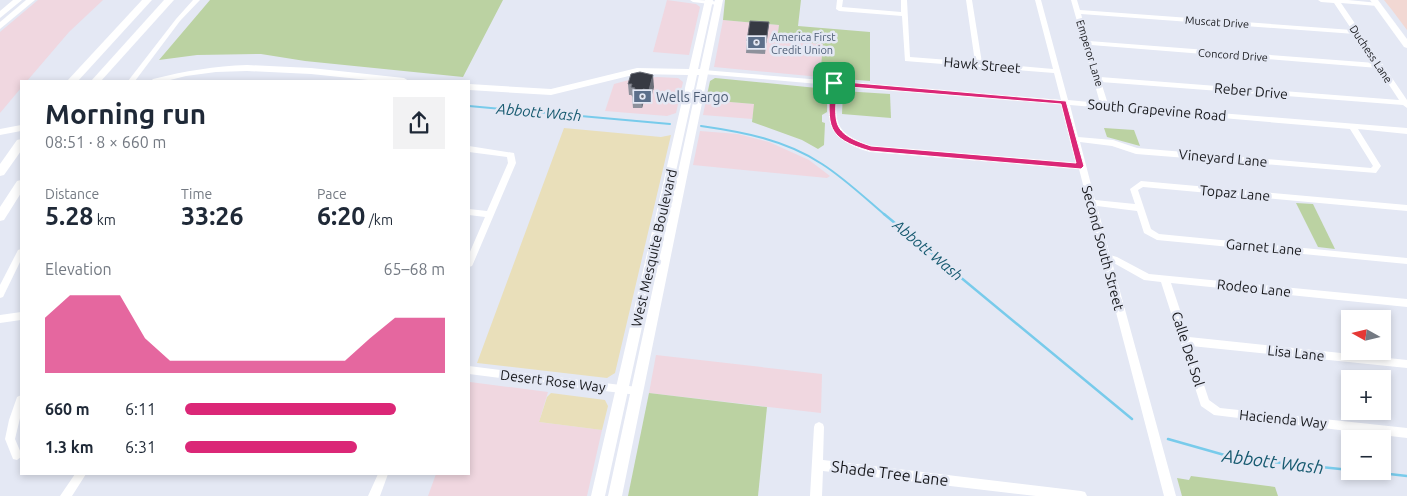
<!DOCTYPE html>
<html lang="en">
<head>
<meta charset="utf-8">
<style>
  body { margin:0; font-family:Ubuntu,sans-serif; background:#f2f2f3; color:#1f2937; height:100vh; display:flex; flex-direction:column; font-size:19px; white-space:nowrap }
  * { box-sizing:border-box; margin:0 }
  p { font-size:16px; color:#747a83 }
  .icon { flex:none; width:28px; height:28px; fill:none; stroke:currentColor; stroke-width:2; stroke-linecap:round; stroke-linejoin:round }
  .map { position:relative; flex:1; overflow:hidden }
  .panel { position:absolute; left:20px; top:80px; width:450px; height:395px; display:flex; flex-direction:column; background:#fff; border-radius:0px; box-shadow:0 2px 8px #0003 }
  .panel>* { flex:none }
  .needle { width:32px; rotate:278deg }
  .fabs { position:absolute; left:1341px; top:310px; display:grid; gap:10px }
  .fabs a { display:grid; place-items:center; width:50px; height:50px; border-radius:0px; background:#fff; box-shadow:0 2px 8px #0003; font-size:25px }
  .pin { position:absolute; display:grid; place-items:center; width:42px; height:42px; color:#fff; margin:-21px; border-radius:10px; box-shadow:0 2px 8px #0006 }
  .round { display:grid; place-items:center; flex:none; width:52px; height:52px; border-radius:0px; background:#f2f2f3 }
  .head { display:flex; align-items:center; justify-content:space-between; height:85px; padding:0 25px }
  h1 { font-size:28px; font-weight:700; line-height:38px }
  .figures { display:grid; grid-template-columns:repeat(3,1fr); gap:8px; height:85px; padding:5px 25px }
  .figures div { display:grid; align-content:center }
  .figures b { font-size:25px; font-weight:700 }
  .figures small { font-size:14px; font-weight:400 }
  .figures p { font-size:14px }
  .chart { height:140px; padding:10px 25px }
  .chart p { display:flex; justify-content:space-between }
  .chart svg { width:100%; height:90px; margin-top:5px; fill:#db2777; opacity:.7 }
  ul { padding:0 25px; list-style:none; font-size:16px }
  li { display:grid; grid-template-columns:80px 60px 1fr; align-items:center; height:38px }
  li i { height:12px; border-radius:6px; background:#db2777 }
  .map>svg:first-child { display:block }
  .commercial { fill:#f0d7e0 }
  .education { fill:#f2d8d3 }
  .green { fill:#bbd2a2 }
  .sand { fill:#e9dfba }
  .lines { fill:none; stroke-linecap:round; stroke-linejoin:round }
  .stream-far1 { stroke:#78cbeb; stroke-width:2 }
  .stream { stroke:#78cbeb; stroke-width:2.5 }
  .minor { fill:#fff; fill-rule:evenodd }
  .major { fill:#fff; fill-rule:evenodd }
  .highway { fill:#fff; fill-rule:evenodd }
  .wall { fill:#8e919c }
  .shaded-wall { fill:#6b6e78 }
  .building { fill:#373a43; stroke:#6b6e78 }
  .route { fill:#db2777; stroke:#fff; fill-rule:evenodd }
  .labels { text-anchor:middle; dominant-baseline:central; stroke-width:5; stroke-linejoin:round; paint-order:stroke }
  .far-street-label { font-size:11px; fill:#191a1e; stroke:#e4e8f4 }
  .far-service-label { font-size:11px; fill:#4e5e75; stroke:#e4e8f4; text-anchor:start }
  .street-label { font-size:14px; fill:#191a1e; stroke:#e4e8f4 }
  .service-label { font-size:14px; fill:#4e5e75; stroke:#e4e8f4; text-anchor:start }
  .water-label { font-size:15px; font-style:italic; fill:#175a70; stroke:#e4e8f4 }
  .near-street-label { font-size:16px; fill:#191a1e; stroke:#e4e8f4 }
  .near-water-label { font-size:18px; font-style:italic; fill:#175a70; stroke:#e4e8f4 }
</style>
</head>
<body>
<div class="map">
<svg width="1407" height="496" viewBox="0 0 1407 496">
  <rect width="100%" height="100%" fill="#e4e8f4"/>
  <g class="commercial">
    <polygon points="38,0 103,0 69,32 27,81 21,81 21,88 0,113 0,32"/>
    <polygon points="667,0 696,4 700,7 689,55 653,52"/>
    <polygon points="723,20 779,25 777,40 823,44 820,77 714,67"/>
    <polygon points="657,77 678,78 683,82 676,113 667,116 605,111 614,84 629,80"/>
    <polygon points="706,100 755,104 752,119 703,115"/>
    <polygon points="700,131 738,134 769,142 809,160 830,176 827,178 693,165"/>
    <polygon points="656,355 822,374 821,413 649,393"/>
    <polygon points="470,382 548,392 539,422 602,430 587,496 428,496 436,474 469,474"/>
  </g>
  <polygon class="education" points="1384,0 1407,0 1407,30 1392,10"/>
  <g class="green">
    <polygon points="210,0 503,0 463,77 305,61 261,54 197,55 159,60"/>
    <polygon points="725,0 801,0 798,26 870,32 870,81 820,77 823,44 777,40 779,25 723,20"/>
    <polygon points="715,78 827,89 827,112 822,115 822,122 825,123 824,145 818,149 802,140 752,122 754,104 706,100 710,81"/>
    <polygon points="843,91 890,94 891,118 842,114"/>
    <polygon points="1104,128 1134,130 1140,146 1107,137"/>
    <polygon points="1296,203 1313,204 1335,249 1318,247"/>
    <polygon points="649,393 767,407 758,496 628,496"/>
    <polygon points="1191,476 1275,487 1278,496 1182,496 1177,478 1189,480"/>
  </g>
  <g class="sand">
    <polygon points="564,128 661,137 671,135 615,373 607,378 477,363"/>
    <polygon points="551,393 605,400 608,406 602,430 539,422 547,397"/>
  </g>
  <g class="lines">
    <g class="stream-far1">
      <polyline points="469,106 670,124"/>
      <path d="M701 126C743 132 786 140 822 164 844 178 865 198 885 215"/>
    </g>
    <g class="stream">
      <polyline points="884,214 1132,419"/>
      <polyline points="1168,439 1235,458 1350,470"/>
      <polyline points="1363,471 1407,476"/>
    </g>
    <g class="minor">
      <polygon points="193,0 200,0 180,21 135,81 128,81 176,19"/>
      <path d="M690 0C700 0 712 0 721 3L718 5 693 2Z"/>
      <path d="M837 0H843L842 7 901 12V0H907L910 57 975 62 966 0H972L982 63 1053 69 1035 0H1041L1068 100 1100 103 1071 0H1077L1080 10 1352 30 1334 3 1321 2 1318 0H1348L1379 3V5L1377 6 1341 3 1407 100V108L1403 105 1101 82 1108 104 1407 128V134L1358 129 1381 166 1376 173 1136 154 1112 146 1080 142 1095 200 1135 204 1130 189 1141 181 1407 205V211L1143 187 1138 190 1151 229 1159 234 1407 258V264L1157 240 1144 233 1137 211 1097 206 1110 255 1117 257 1149 274 1407 299V307L1171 283 1189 337 1407 360V368L1191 346 1209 400 1220 408 1407 428V438L1214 415 1201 406 1200 403 1161 282 1144 280 1112 262 1176 496H1164L1088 205 1086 202 1087 200 1079 169 870 152C828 139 827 126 830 85L703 74 699 72 703 70 1061 100 1054 73 905 61 902 16 839 11 836 9ZM1081 14 1355 34 1375 63 1089 41ZM1091 45 1378 68 1399 100 1100 77ZM837 86 1062 104 1077 163 871 146C833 132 835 123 837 86ZM1070 105 1350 129 1373 166 1371 168 1137 148 1113 140 1078 137Z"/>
      <polygon points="469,146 514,153 516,163 473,264 472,266 469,267 469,254 485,217 469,215 469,209 487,211 508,163 507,157 469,152"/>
      <polygon points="21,249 21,260 3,297 0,298 0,285 18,250"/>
      <polygon points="21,312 21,320 0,323 0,315"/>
      <polygon points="469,366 637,387 641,388 642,391 641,394 637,395 469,374"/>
      <polygon points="21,395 21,414 15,439 21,453 21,457 17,460 13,459 5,439 9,420 16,400 17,397"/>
      <polygon points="819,422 823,424 824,427 823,460 1081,491 1085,492 1087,496 1036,496 823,471 822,496 810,496 814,427 815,424"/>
      <polygon points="75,474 86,474 72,496 60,496"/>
      <polygon points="378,474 388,474 380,496 368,496"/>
    </g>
    <g class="major">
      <polygon points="13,0 22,0 0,18 0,11"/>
      <polygon points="26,0 35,0 0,29 0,22"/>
      <polygon points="705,0 713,0 698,69 700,69 715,0 723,0 622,496 608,496 699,75 697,75 605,496 591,496 688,75 637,74 551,95 469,90 469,84 551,89 637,68 689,69"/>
      <polygon points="1370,0 1378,0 1407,39 1407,48 1404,47"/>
      <path d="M247 65 311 68 404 78 409 81H378L311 74 247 71 216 72 186 76 166 81H151L153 79C185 71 215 66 247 65Z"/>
      <polygon points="21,125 21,131 0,135 0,129"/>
    </g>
    <g class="highway">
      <polygon points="142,0 152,0 78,81 67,81"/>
      <polygon points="164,0 174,0 101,81 91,81"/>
      <polygon points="21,139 21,151 4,175 0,176 0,164 17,140"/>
      <polygon points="21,180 21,193 4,220 0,221 0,207 17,181"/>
    </g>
  </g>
  <g class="wall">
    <polygon points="769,22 765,54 746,53 747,41"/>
    <polygon points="628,84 654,87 650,101 644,101 642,108 633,108 632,95 629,95"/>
  </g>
  <g class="shaded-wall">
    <polygon points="653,75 654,87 650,101 649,90"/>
    <polygon points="643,89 644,101 642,108 641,97"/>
  </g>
  <g class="building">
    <polygon points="750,21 769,22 766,43 747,41"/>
    <polygon points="640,72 653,75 649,90 643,89 641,97 632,96 635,88 631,87 632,84 628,84 631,74"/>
  </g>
  <path class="route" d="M834 81 1066 101 1084 166 1081 169 870 151C825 138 828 126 830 83ZM837 86 1061 104 1076 163 871 146C830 133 835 123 837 86Z"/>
  <defs>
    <symbol id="bank-bare" viewBox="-9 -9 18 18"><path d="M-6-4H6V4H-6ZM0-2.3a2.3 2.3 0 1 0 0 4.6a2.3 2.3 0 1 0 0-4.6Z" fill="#5c6f8a" stroke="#e4e8f4" stroke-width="2.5" paint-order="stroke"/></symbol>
  </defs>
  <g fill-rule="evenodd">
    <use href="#bank-bare" x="744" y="30" width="25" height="25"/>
    <use href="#bank-bare" x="630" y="84" width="25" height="25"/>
  </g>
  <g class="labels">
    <g class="far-street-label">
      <text transform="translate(1217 22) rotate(4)">Muscat Drive</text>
      <text transform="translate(1090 53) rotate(73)">Emperor Lane</text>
      <text transform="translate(1371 54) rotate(56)">Duchess Lane</text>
      <text transform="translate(1233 55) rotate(4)">Concord Drive</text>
    </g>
    <g class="far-service-label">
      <text x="771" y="37">America First<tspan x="771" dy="13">Credit Union</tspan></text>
    </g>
    <g class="street-label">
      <text transform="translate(982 65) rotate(5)">Hawk Street</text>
      <text transform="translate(1251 91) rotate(5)">Reber Drive</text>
      <text transform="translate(1157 110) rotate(5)">South Grapevine Road</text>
      <text transform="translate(1223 158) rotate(5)">Vineyard Lane</text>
      <text transform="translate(1235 193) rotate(5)">Topaz Lane</text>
      <text transform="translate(1264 247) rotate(5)">Garnet Lane</text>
      <text transform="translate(654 248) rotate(-77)">West Mesquite Boulevard</text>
      <text transform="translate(1103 248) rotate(75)">Second South Street</text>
      <text transform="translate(1254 288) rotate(6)">Rodeo Lane</text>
      <text transform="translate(1188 349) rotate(72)">Calle Del Sol</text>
      <text transform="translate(1296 353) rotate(6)">Lisa Lane</text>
      <text transform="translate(553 381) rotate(7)">Desert Rose Way</text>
      <text transform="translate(1283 419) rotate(6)">Hacienda Way</text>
    </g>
    <g class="service-label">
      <text x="656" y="97">Wells Fargo</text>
    </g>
    <g class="water-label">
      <text transform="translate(539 112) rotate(5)">Abbott Wash</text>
      <text transform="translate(928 250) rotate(40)">Abbott Wash</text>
    </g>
    <g class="near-street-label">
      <text transform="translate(890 473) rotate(7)">Shade Tree Lane</text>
    </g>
    <g class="near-water-label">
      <text transform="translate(1273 461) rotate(7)">Abbott Wash</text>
    </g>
  </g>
</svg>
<div class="fabs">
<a><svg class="needle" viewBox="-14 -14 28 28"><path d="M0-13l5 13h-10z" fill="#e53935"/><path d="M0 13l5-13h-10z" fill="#747a83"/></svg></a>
<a>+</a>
<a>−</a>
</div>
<div class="pin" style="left:834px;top:83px;background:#1e9e55"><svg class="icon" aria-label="arrive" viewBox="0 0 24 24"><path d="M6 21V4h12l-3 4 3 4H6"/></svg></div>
<section class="panel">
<div class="head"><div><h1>Morning run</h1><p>08:51 · 8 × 660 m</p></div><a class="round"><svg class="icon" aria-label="share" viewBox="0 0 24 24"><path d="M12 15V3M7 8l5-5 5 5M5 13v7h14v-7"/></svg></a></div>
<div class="figures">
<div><p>Distance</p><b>5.28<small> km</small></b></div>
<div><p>Time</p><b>33:26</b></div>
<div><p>Pace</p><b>6:20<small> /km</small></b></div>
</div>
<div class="chart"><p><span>Elevation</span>65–68 m</p>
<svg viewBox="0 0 160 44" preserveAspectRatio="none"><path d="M0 44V17L10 6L20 6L30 6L40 27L50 38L60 38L70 38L80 38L90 38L100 38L110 38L120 38L130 27L140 17L150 17L160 17V44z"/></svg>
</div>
<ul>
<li><b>660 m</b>6:11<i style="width:81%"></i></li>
<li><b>1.3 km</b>6:31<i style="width:66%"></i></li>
</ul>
</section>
</div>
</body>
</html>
